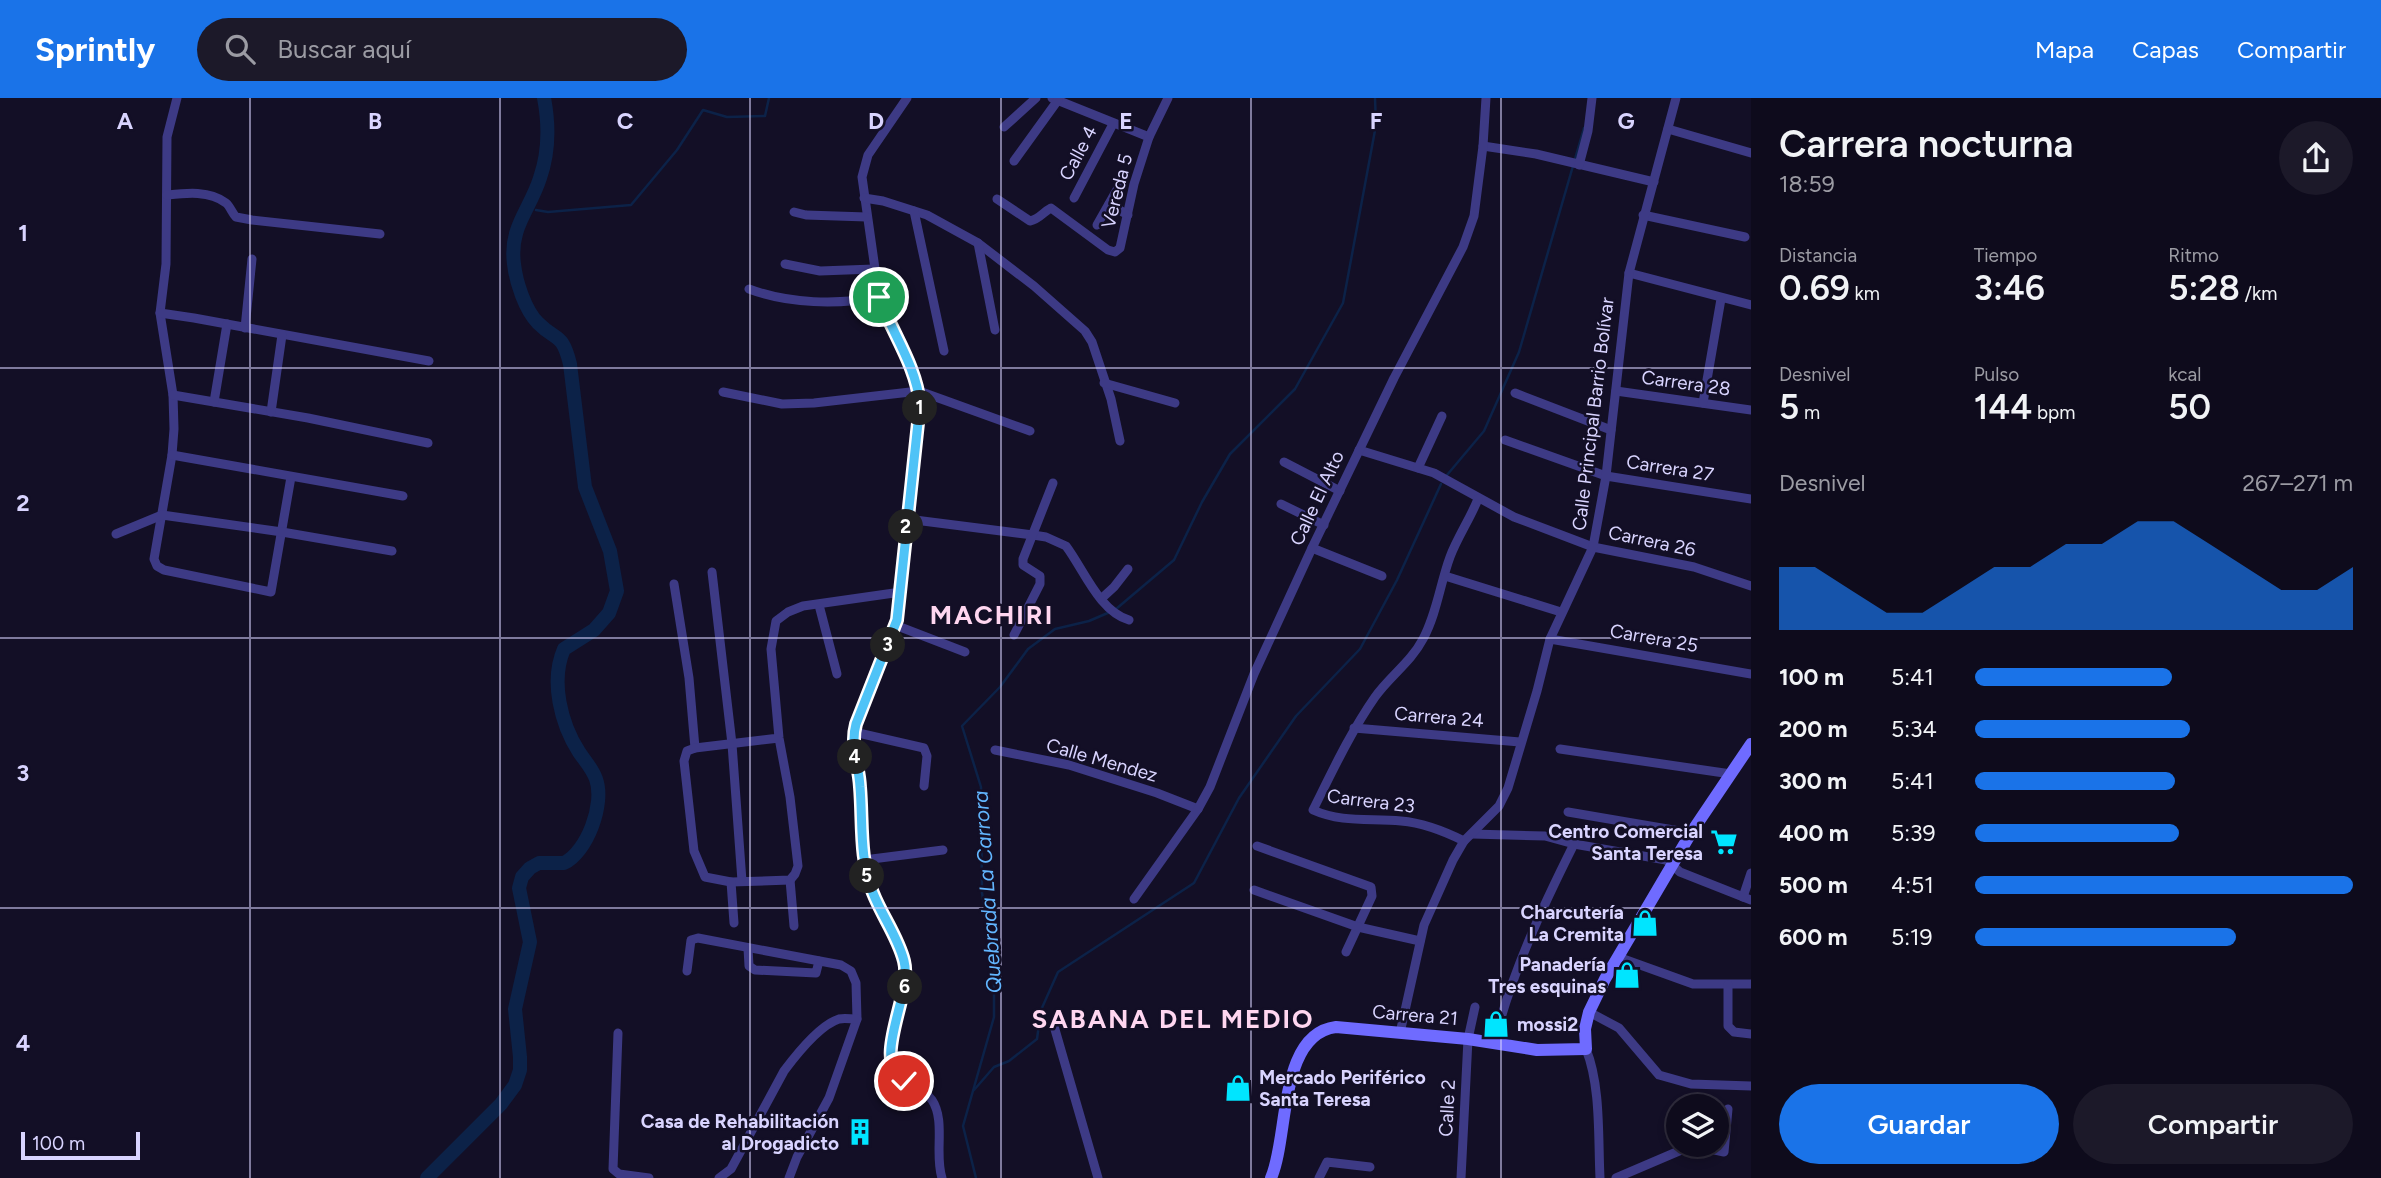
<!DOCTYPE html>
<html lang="es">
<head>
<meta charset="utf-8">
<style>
  body { margin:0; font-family:Figtree,sans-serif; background:#1c1929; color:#f1f3f6; height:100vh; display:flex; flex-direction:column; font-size:26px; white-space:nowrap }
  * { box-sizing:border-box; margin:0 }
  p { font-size:23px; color:#9b9ba3 }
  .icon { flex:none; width:38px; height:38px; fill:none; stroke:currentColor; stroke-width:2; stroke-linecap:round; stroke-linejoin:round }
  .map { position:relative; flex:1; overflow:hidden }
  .side { display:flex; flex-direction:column; background:#0e0b1c; width:630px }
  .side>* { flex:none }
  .controls { position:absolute; left:1666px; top:996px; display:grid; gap:14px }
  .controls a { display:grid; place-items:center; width:63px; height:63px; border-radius:50%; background:#0e0b1c; box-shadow:0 4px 10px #0003,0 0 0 2px #2e2b3b; font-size:35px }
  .scale { position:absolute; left:21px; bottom:18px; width:119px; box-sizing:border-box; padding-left:7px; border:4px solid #d9d4ff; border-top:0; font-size:19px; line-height:24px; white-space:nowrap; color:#d9d4ff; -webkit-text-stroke:5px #130f26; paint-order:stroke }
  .pin { position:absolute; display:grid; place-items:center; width:60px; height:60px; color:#fff; margin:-30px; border:4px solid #fff; border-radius:50%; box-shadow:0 2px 7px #0007 }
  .km { position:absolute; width:35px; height:35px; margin:-18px; border-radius:50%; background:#222; color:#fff; font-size:19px; line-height:35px; text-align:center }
  .round { display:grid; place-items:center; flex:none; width:74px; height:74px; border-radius:37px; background:#1c1929 }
  .head { display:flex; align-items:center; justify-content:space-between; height:119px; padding:0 28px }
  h1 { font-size:38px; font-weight:600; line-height:52px }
  .metrics { display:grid; grid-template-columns:repeat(3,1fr); gap:10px; height:119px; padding:7px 28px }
  .metrics div { display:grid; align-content:center }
  .metrics b { font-size:35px; font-weight:600 }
  .metrics small { font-size:19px; font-weight:400 }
  .metrics p { font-size:19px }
  .chart { height:196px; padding:14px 28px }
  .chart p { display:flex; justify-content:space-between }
  .chart svg { width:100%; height:126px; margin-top:7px; fill:#1a73e8; opacity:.7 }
  .cta { display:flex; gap:14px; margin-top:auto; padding:14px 28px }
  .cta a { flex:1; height:80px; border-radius:42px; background:#1a73e8; color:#fff; font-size:28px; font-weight:600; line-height:80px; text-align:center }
  .cta a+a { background:#1c1929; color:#f1f3f6 }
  ul { padding:0 28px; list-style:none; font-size:23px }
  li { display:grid; grid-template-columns:112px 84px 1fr; align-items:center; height:52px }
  li i { height:18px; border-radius:9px; background:#1a73e8 }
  header { display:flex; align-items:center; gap:42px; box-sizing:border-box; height:98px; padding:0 35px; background:#1a73e8; color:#fff }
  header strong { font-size:33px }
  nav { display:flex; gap:38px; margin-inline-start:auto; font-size:24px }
  .search { width:490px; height:63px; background:#1c1929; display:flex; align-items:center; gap:18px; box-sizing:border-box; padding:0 24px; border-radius:38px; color:#9b9ba3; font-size:26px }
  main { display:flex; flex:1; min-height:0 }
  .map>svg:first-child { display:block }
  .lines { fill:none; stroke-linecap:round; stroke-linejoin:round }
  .stream { stroke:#0c2248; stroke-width:2.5 }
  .river { stroke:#0c2248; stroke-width:14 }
  .street { stroke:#3d3a85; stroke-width:9 }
  .secondary { stroke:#6f6bff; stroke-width:12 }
  .route-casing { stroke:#fff; stroke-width:14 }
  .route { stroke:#4fc3f7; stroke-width:9 }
  .grid { fill:none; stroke:#d9d4ff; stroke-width:2; stroke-opacity:0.55 }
  .labels { text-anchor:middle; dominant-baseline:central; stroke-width:5; stroke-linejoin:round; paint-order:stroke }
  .street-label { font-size:19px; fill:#d9d4ff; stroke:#130f26 }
  .poi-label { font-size:19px; font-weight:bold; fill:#d9d4ff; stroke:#130f26; text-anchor:end }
  .water-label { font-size:21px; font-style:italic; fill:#62b6ff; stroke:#130f26 }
  .district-label { font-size:26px; font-weight:bold; letter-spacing:2px; fill:#ffd6f0; stroke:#130f26 }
  .grid-label { font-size:23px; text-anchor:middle; font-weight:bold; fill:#d9d4ff; stroke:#130f26; stroke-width:5; stroke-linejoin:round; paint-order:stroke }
</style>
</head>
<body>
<header>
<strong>Sprintly</strong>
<div class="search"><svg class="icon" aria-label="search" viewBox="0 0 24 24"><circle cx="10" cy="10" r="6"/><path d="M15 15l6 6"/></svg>Buscar aquí</div>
<nav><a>Mapa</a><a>Capas</a><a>Compartir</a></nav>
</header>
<main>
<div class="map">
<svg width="1751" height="1080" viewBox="0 0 1751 1080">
  <rect width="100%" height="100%" fill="#130f26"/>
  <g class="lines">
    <g class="stream">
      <polyline points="536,112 548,114 631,107 677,52 703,12 727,19 765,18 769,0"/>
      <polyline points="1447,377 1484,333 1519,254 1584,30"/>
      <polyline points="1116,511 1174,462 1202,404 1230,356 1295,291 1343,205 1376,27 1375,0"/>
      <polyline points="974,992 994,969 1009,963 1037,941 1041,912 1058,874 1194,785 1239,700 1296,618 1360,551 1397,482 1441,386"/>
      <polyline points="976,1080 963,1028 994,919 994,869 982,795 981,689 962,628 1000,589 1028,551 1055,531 1089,523 1110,514"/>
    </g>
    <path class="river" d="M427 1080 501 1006 515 987 520 972V959L515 911 530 844 519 790 522 779 530 770 539 765H564C587 754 605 706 596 681 592 670 585 663 579 654 561 626 550 583 564 551L594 532 609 515 617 493 610 453 585 389 570 266C562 234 557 244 538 225 525 212 516 184 514 166 509 129 530 112 540 80 549 54 549 26 544 0"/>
    <g class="street">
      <polyline points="177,0 167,39 166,166 160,215 173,297 174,331 172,357 154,461 157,468 164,472 271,494 291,379"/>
      <path d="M907 0 868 57 862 79 879 199 888 223 910 266 919 293V324L897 522 857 626C850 648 858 666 860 688 863 724 859 759 872 793 881 818 900 840 905 866 909 890 899 915 893 939 892 947 888 956 890 965 893 987 921 986 932 1002 946 1023 934 1056 942 1080"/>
      <polyline points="1052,0 1149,39"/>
      <polyline points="1004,29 1036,0"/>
      <polyline points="1668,31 1751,55"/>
      <polyline points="1483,48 1536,56 1654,84"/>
      <polyline points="1014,63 1058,2"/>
      <polyline points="1579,67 1588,33 1592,0"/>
      <path d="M167 97C185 95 210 92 226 105 230 108 232 115 236 119L252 122 380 136"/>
      <polyline points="864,100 883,103 927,117 978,145 1034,188 1085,233 1092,244 1111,301 1120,343"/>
      <polyline points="1074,100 1113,26"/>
      <path d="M997 101 1030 123C1040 121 1043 114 1051 110L1108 152 1115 154 1120 150 1134 86 1149 39 1168 0"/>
      <polyline points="1109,106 1128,117"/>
      <polyline points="914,113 944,253"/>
      <polyline points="794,114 806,117 867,119"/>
      <polyline points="1643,117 1745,139"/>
      <polyline points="1097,127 1123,81"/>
      <polyline points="978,145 995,232"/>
      <polyline points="785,166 820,173 874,171"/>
      <polyline points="1629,175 1751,207"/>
      <path d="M749 191C789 206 838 207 879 199"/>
      <polyline points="160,215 194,220 429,263"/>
      <polyline points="245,230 252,161"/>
      <polyline points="1104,285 1175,305"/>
      <polyline points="1616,293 1751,312"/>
      <polyline points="723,294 782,306 814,305 919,293 1030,333"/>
      <polyline points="1515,295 1611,332"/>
      <polyline points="173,297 308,320 428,345"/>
      <polyline points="214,304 227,226"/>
      <polyline points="1703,305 1721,201"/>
      <polyline points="271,314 282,237"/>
      <polyline points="1505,342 1606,378 1751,401"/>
      <polyline points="1359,352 1434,375 1514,419 1593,449 1694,469 1751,488"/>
      <polyline points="172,357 403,398"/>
      <polyline points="1284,364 1340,393"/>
      <polyline points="1418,370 1442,318"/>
      <polyline points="1281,406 1324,427"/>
      <path d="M907 421 1033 437 1046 439 1066 448C1084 472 1099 513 1129 522"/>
      <polyline points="116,436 162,417 282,434 392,453"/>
      <polyline points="1312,450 1382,478"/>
      <polyline points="712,474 732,646 742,783"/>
      <polyline points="1445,478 1561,514"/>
      <polyline points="674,486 689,580 695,650"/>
      <polyline points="1102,500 1114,489 1128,471"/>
      <polyline points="819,507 837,576"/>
      <polyline points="895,527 965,554"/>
      <polyline points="1014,537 1040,486 1040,478 1023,467 1023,461 1053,385"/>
      <polyline points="1550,541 1751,576"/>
      <polyline points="1354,630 1520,644"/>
      <polyline points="854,634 924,650 927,658 924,688"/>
      <polyline points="779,640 695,650 687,653 684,663 694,753 705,779 731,784 790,782 795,776 798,768 790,699 779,640 771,551 776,523 788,514 803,508 901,494"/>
      <polyline points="1560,651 1731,676"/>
      <polyline points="995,652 1069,667 1157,695 1198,711"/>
      <polyline points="1568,714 1691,735"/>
      <polyline points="1472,736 1545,738 1574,746 1666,762 1680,774 1751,802"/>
      <path d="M1464 743C1444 733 1424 725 1401 723 1370 720 1342 725 1313 712 1332 674 1350 635 1375 599 1390 578 1411 564 1423 541 1437 515 1440 486 1450 459 1457 440 1470 421 1478 401"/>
      <polyline points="1257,748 1371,789 1372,798 1346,854"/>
      <polyline points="864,762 943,752"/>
      <polyline points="790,782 794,828"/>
      <polyline points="731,784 734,825"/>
      <polyline points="1254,792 1358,829 1420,843"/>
      <polyline points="1743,799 1751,775"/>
      <polyline points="1134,801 1198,711 1210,689 1254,576 1312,450 1394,280 1463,149 1474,118 1483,48 1486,0"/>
      <polyline points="748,850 749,868 755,872 816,875 819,863"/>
      <polyline points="1618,859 1693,886 1751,886"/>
      <polyline points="687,873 691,842 698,840 841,867 851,873 856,885 857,921 829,1000 797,1059 789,1080"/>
      <polyline points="1728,887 1728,928 1734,934 1751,936"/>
      <polyline points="1589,914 1619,930 1659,977 1691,986 1751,988"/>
      <polyline points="1054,928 1098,1080"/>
      <polyline points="618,935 613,1071 619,1076 649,1080"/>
      <polyline points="1400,935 1424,827 1453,762 1464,743 1499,708 1508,690 1537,593 1550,541 1593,449 1606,378 1629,175 1676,0"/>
      <path d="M1494 946C1511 876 1542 810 1574 746"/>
      <path d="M1586 951C1601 988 1598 1040 1600 1080"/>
      <path d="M719 1080 731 1071 784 973C796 957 820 927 839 921 844 920 851 921 857 921"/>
      <polyline points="1319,1080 1327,1064 1370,1069"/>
      <polyline points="1461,1080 1468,941 1475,909"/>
      <polyline points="1616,1080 1686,1050 1701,1049 1724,1054 1728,1011"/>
    </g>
    <path class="secondary" d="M1271 1080C1289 1040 1278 936 1336 929L1468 941 1537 952 1586 951 1585 931 1589 914 1605 881 1691 735 1751 646"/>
  </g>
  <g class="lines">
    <defs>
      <path id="route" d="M879 199C892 235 916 267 920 306L897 522 856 626C850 648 859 667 860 689 863 725 859 760 873 795 882 818 898 839 904 863 913 898 870 962 904 983"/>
    </defs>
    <use href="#route" class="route-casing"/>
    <use href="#route" class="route"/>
  </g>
  <path class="grid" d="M250 0V1080M500 0V1080M750 0V1080M1001 0V1080M1251 0V1080M1501 0V1080M0 270H1751M0 540H1751M0 810H1751"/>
  <defs>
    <symbol id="supermarket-bare" viewBox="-9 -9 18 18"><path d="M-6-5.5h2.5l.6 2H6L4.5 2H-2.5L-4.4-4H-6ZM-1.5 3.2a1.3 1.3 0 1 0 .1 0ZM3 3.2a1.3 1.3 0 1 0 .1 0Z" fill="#00e5ff" stroke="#130f26" stroke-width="2.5" paint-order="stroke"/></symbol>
    <symbol id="shop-bare" viewBox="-9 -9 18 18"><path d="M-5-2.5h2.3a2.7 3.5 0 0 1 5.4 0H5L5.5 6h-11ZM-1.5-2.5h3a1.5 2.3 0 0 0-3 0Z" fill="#00e5ff" stroke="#130f26" stroke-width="2.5" paint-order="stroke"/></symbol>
    <symbol id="building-bare" viewBox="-9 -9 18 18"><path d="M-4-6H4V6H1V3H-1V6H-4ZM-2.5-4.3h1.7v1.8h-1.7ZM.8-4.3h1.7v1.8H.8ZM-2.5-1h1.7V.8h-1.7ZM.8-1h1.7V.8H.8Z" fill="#00e5ff" stroke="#130f26" stroke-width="2.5" paint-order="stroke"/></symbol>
  </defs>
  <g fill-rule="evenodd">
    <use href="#supermarket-bare" x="1705" y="725" width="38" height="38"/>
    <use href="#shop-bare" x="1626" y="806" width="38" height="38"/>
    <use href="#shop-bare" x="1608" y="858" width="38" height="38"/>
    <use href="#shop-bare" x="1477" y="907" width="38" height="38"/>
    <use href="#shop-bare" x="1219" y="971" width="38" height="38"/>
    <use href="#building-bare" x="841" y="1015" width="38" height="38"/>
  </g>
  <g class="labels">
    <g class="street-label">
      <text transform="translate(1078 55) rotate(-62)">Calle 4</text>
      <text transform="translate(1117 93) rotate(-76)">Vereda 5</text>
      <text transform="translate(1686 285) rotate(8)">Carrera 28</text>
      <text transform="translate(1593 316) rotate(-83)">Calle Principal Barrio Bolívar</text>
      <text transform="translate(1670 370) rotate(9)">Carrera 27</text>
      <text transform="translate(1317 400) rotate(-65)">Calle El Alto</text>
      <text transform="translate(1652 443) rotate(12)">Carrera 26</text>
      <text transform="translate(1654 540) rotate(10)">Carrera 25</text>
      <text transform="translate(1439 619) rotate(5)">Carrera 24</text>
      <text transform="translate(1102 662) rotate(16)">Calle Mendez</text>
      <text transform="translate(1371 703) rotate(7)">Carrera 23</text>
      <text transform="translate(1415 917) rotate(5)">Carrera 21</text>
      <text transform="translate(1447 1010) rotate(-87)">Calle 2</text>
    </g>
    <g class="poi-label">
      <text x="1703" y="733">Centro Comercial<tspan x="1703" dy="22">Santa Teresa</tspan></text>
      <text x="1624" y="814">Charcutería<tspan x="1624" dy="22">La Cremita</tspan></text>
      <text x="1606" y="866">Panadería<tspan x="1606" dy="22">Tres esquinas</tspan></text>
      <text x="1517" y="926" text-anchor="start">mossi2</text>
      <text x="1259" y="979" text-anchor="start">Mercado Periférico<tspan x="1259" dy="22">Santa Teresa</tspan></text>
      <text x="839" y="1023">Casa de Rehabilitación<tspan x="839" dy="22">al Drogadicto</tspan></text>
    </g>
    <g class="water-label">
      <text transform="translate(987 794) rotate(-94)">Quebrada La Carrora</text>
    </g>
    <g class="district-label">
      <text x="992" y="517">MACHIRI</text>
      <text x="1173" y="921">SABANA DEL MEDIO</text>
    </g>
  </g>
  <g class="grid-label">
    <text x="125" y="31">A</text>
    <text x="375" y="31">B</text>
    <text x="625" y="31">C</text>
    <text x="876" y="31">D</text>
    <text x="1126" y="31">E</text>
    <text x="1376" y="31">F</text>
    <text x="1626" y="31">G</text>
    <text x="23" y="143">1</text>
    <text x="23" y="413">2</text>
    <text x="23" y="683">3</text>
    <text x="23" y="953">4</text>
  </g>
</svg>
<div class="controls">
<a><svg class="icon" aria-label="layers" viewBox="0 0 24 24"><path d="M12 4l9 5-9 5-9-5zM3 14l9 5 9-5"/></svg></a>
</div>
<div class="scale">100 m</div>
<div class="pin" style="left:879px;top:199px;background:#1e9e55"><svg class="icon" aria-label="arrive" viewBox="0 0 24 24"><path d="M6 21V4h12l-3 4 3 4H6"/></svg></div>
<div class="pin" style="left:904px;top:983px;background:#d93025"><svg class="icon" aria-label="check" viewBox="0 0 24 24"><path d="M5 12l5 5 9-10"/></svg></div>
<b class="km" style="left:920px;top:310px">1</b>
<b class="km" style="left:906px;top:429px">2</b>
<b class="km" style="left:888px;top:547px">3</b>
<b class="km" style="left:855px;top:659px">4</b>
<b class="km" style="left:867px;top:778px">5</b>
<b class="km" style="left:905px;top:889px">6</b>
</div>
<section class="side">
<div class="head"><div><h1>Carrera nocturna</h1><p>18:59</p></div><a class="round"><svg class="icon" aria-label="share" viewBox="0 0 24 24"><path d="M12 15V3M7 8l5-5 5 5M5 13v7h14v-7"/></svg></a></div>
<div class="metrics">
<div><p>Distancia</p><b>0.69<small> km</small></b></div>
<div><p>Tiempo</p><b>3:46</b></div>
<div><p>Ritmo</p><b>5:28<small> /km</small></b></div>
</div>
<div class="metrics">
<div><p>Desnivel</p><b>5<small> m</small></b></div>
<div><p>Pulso</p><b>144<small> bpm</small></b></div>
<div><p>kcal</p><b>50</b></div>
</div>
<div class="chart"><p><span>Desnivel</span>267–271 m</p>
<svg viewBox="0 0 160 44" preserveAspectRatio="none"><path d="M0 44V22L10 22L20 30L30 38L40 38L50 30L60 22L70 22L80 14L90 14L100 6L110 6L120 14L130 22L140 30L150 30L160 22V44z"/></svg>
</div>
<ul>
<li><b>100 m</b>5:41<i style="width:52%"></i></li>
<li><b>200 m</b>5:34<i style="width:57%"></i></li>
<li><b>300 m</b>5:41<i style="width:53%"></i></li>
<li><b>400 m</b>5:39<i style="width:54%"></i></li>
<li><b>500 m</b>4:51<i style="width:100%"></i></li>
<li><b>600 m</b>5:19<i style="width:69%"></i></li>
</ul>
<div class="cta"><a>Guardar</a><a>Compartir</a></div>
</section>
</main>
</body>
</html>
